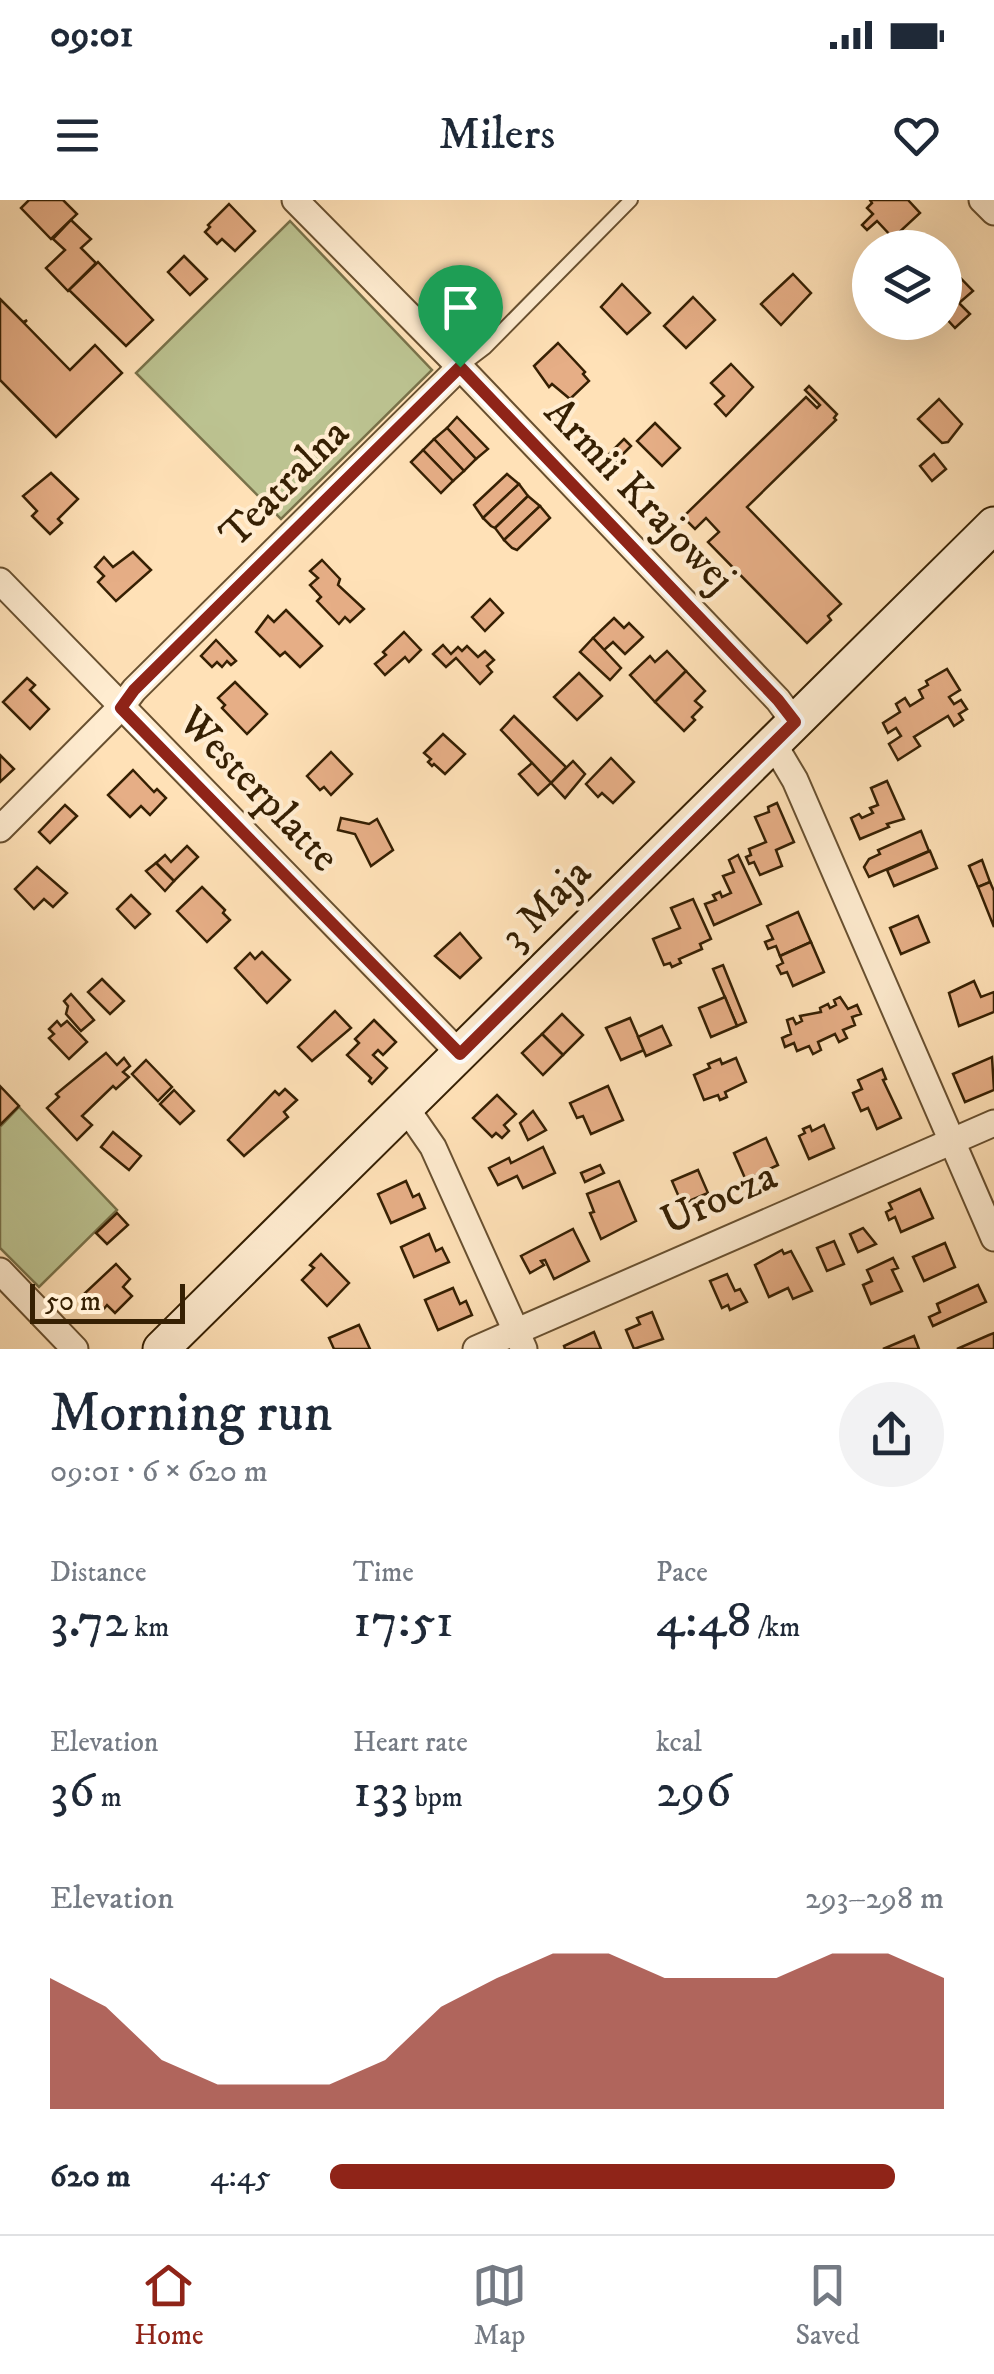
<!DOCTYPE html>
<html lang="en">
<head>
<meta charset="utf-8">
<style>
  body { margin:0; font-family:"IM FELL DW Pica",serif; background:#f2f2f3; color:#1f2937; height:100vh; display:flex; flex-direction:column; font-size:38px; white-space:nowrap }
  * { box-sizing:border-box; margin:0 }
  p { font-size:32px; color:#747a83 }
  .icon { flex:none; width:55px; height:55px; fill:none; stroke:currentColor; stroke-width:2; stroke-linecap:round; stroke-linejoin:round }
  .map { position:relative; height:1149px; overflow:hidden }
  .side { display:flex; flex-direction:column; background:#fff; flex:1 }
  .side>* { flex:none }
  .fabs { position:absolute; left:852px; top:30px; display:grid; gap:20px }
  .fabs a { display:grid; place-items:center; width:110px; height:110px; border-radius:50%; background:#fff; box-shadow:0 10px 40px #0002; font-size:50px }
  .scale { position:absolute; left:30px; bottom:25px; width:155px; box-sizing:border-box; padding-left:10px; border:5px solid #362003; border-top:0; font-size:28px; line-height:35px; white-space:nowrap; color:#362003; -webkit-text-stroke:8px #ffecd0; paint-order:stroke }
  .pin { position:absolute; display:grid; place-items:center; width:85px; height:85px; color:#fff; margin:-102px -42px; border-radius:50% 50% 50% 0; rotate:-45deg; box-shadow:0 0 10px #0007 }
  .pin .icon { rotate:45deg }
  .round { display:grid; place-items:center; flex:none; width:105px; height:105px; border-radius:52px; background:#f2f2f3 }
  .head { display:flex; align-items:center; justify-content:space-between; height:170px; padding:0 50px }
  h1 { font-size:55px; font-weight:600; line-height:75px }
  .figures { display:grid; grid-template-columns:repeat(3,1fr); gap:15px; height:170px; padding:10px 50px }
  .figures div { display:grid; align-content:center }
  .figures b { font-size:50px; font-weight:600 }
  .figures small { font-size:28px; font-weight:400 }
  .figures p { font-size:28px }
  .chart { height:280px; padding:20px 50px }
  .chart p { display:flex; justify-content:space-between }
  .chart svg { width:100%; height:180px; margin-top:10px; fill:#8f2418; opacity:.7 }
  ul { padding:0 50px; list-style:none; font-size:32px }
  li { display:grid; grid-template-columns:160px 120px 1fr; align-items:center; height:75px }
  li i { height:25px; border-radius:12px; background:#8f2418 }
  .status { display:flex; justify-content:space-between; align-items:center; height:70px; padding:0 50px; background:#fff; direction:ltr }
  .status svg { height:28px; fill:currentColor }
  header { display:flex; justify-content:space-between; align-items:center; height:130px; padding:0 50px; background:#fff; font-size:45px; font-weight:600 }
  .tab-bar { display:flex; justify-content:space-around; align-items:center; height:140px; border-top:2px solid #e0e1e3; background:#fff; font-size:28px; color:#747a83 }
  .tab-bar a { display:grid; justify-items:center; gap:5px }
  .tab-bar .current { color:#8f2418 }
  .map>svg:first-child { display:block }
  .green { fill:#bcc391; stroke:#79724a; stroke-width:2.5 }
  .building { fill:#e6ae86; stroke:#362003; stroke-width:2.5 }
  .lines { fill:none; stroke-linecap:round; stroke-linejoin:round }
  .lane-casing { stroke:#685030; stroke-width:16 }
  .street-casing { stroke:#685030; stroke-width:29 }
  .secondary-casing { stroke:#362003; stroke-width:39 }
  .lane { stroke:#ffecd0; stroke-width:12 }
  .street { stroke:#ffecd0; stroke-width:25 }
  .secondary { stroke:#ffecd0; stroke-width:35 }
  .route-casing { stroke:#fff; stroke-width:20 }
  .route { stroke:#8f2418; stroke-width:12 }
  .labels { text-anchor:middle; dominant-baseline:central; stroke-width:8; stroke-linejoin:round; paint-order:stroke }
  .street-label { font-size:42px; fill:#362003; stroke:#ffecd0 }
</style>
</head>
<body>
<div class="status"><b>09:01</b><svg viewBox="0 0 49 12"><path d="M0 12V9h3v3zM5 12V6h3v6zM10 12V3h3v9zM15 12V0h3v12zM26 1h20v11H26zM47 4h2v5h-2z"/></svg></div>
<header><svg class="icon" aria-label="menu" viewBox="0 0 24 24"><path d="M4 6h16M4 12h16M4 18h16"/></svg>Milers<svg class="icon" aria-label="heart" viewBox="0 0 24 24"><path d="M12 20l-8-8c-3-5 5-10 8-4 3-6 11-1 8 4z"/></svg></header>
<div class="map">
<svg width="994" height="1149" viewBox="0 0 994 1149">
  <rect width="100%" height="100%" fill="#ffe1b7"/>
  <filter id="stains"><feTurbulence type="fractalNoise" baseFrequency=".002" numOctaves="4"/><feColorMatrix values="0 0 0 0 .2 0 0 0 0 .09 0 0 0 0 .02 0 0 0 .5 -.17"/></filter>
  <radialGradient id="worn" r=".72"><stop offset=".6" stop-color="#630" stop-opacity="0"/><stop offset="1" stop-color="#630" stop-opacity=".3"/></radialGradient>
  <g class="green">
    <polygon points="290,21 432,170 281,319 136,173"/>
    <polygon points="19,907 117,1010 39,1087 0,1048 0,927"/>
  </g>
  <g class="building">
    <polygon points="29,0 63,0 77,14 51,39 21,8"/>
    <polygon points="908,0 920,13 893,38 877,21 867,30 862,25 873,14 867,8 872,3 870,0"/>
    <polygon points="229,4 255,31 235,51 222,39 217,44 205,32 210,27 208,25"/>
    <polygon points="71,20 91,39 81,48 96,63 68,91 46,68 65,50 53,39"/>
    <polygon points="184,56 207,79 190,95 168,72"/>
    <polygon points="98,62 153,120 126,146 69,90"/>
    <polygon points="946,63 973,91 959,103 970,114 955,128 945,117"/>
    <polygon points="793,74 811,93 781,125 761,104"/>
    <polygon points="622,84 650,113 627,134 601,107"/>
    <polygon points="693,97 715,120 686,148 664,126"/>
    <polygon points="0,99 23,122 27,120 24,123 70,170 95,145 122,173 56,237 0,180"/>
    <polygon points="558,143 585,172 583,174 589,181 570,199 552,184 549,187 534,166"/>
    <polygon points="731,164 753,187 726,216 715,204 724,196 711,183"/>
    <polygon points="809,186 837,214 834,218 836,220 747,307 841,404 828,416 831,420 807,443 708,342 719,332 706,318 695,329 683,317 806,197 817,208 820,205 805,190"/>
    <polygon points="939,199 962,224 948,242 942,243 918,219"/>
    <polygon points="457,217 488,249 476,259 447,228"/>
    <polygon points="655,223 680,248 662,266 637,241"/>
    <polygon points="447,228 476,259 464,271 434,239"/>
    <polygon points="434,239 464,271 453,281 423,250"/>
    <polygon points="624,239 631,246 615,262 608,255"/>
    <polygon points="423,250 453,281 441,293 411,262"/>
    <polygon points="934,254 946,269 932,281 920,266"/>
    <polygon points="51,273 78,299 58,319 62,323 50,334 32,316 37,311 23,296"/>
    <polygon points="507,274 519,284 483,318 474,305"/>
    <polygon points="519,284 528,296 495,328 491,326 483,318"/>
    <polygon points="528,296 540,306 504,340 495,328"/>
    <polygon points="540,306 550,318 517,350 512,348 504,340"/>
    <polygon points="133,352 151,370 116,401 98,382 104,376 95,367 104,357 113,367"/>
    <polygon points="322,360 340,379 338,385 364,409 350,422 345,417 339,424 317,401 321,397 310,385 318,378 310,371"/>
    <polygon points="490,399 503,413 485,431 472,417"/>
    <polygon points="286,410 322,446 300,467 285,452 280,456 256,432 268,416 274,422"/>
    <polygon points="614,418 624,428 629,423 643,437 625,454 613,442 604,450 593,438"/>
    <polygon points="404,432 421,450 409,462 405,457 385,475 375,464 386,455 383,452"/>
    <polygon points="593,438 621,468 610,480 580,452"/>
    <polygon points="216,440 236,461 231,465 227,461 222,467 217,462 212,467 201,456"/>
    <polygon points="443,445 451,454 458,447 462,451 467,446 478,457 485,451 494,460 487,466 492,472 480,484 456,458 446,467 433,454"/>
    <polygon points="667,451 686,471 655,502 630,475 650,456 655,462"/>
    <polygon points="947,469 960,490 949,497 954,504 961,500 967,509 959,514 963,520 954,526 948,516 914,537 920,546 898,560 889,544 901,536 896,528 888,533 883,523 900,512 896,504 905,498 910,506 923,498 919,490 928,485 926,481"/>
    <polygon points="686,471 705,491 695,501 702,507 692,517 695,520 684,531 655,502"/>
    <polygon points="579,473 602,496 577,520 554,497"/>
    <polygon points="27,478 35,485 30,490 49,509 30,529 3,502"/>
    <polygon points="235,482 267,514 247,534 222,508 225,505 218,498"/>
    <polygon points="514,516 566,567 551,583 501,530"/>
    <polygon points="443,534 465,554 445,574 434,564 432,566 428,562 431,559 424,553"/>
    <polygon points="331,552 352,574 331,595 324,587 320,590 307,576"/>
    <polygon points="0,555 14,569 0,582"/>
    <polygon points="611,558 634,582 613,603 602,593 598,597 586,584"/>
    <polygon points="573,561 585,574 565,598 551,583"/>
    <polygon points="532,563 551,583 538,595 519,574"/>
    <polygon points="133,570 154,592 157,589 166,598 150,615 141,606 130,617 108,595"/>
    <polygon points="887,581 904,619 887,624 889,627 860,639 851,618 859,614 862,618 873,613 870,608 878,605 871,588"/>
    <polygon points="777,603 794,642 776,650 782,666 760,675 754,662 749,664 746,657 751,655 749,649 766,642 755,617 769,612 768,607"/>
    <polygon points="65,605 77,616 50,643 39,632"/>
    <polygon points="341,618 369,624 377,619 393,650 371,666 355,634 338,630"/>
    <polygon points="921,631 929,651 869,677 864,667 869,659 880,654 878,650"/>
    <polygon points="187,646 198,657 174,681 156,663 165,655 171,662"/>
    <polygon points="930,651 937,668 894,686 887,670"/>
    <polygon points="738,655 761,704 714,725 705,704 716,700 713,695 720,692 722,697 731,693 723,676 734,672 729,660"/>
    <polygon points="982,660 990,682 978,687 969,666"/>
    <polygon points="156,663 174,681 165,691 146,671"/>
    <polygon points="37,667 67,693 53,707 44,699 34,709 15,689"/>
    <polygon points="990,682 994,691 994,727 978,687"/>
    <polygon points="202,687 225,710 223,713 230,720 207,742 177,711"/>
    <polygon points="131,695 150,714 135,728 117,709"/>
    <polygon points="693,699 711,739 700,744 702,749 679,759 681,763 672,767 670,763 664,765 653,739 680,728 671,708"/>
    <polygon points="798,712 811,742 780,756 776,746 768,749 765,742 773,739 767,726"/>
    <polygon points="918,716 929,742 901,754 890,728"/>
    <polygon points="460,733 481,758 460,778 435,756"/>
    <polygon points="811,742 824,772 793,786 787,772 781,774 777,766 783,763 780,756"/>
    <polygon points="262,752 290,780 267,803 235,768 250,753 255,759"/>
    <polygon points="723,765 746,822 737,826 713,769"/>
    <polygon points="102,779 124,801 110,814 88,792"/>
    <polygon points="974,781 981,797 994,792 994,812 959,826 949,793"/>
    <polygon points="71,794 94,820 81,831 66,814 68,806 64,801"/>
    <polygon points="725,797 737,826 711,837 699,808"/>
    <polygon points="840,797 848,809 857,805 861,814 852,817 855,825 843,830 847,838 839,842 835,834 818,842 821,850 813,854 809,846 797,851 794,843 785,847 782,838 791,834 787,820 793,818 796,824 802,821 800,816 821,812 820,808 828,804 830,808 836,805 834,800"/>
    <polygon points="335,811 351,828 312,861 298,847"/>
    <polygon points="562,814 583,835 563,855 542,834"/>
    <polygon points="630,818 644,850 621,860 606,828"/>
    <polygon points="374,820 396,842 383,855 378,850 373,855 387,868 372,884 369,881 371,878 347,855 359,843 355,839"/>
    <polygon points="57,821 61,826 67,821 87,842 69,859 49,838 54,834 49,829"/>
    <polygon points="662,826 671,845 646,856 638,837"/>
    <polygon points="542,834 563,855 543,875 522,853"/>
    <polygon points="106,853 117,865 124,858 130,866 123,872 129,877 116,889 113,886 82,916 92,925 77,940 47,908 59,897 56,894"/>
    <polygon points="992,857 994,890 965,902 953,874"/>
    <polygon points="736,858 746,882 725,892 727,897 720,900 718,895 704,900 694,875 710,868 708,864 720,859 722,864"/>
    <polygon points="146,860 172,887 158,901 132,874"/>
    <polygon points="882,869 886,879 883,880 901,918 877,929 868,908 861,911 853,893 862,889 858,880"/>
    <polygon points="0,886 19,906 0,925"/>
    <polygon points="608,886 623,920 591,934 583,916 577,918 570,903"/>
    <polygon points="285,889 297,900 284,912 288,917 244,956 228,940 275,891 279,895"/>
    <polygon points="174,890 194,911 180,924 160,904"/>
    <polygon points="497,895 516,914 504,925 509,931 502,938 496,933 492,937 473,918"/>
    <polygon points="533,911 546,930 528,940 520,923"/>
    <polygon points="824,925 834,948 809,959 799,936 805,933 803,929 810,926 812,931"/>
    <polygon points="113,932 141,956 129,970 101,947"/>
    <polygon points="766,938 778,965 756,975 759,980 748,985 734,953"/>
    <polygon points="543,947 555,973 523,988 517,976 498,985 489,968 509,958 511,963"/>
    <polygon points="600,965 604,973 585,982 581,973"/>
    <polygon points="698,970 708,993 682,1004 672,981"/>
    <polygon points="406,981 413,997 419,994 425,1008 391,1023 378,994"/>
    <polygon points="619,981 636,1021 601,1039 590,1013 594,1012 587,994"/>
    <polygon points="920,989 933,1018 901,1032 895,1017 889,1020 886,1012 892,1009 889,1003"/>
    <polygon points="117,1013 128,1025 107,1044 96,1033"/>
    <polygon points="863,1028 876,1044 858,1052 850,1034"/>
    <polygon points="573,1029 589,1061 554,1079 545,1060 541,1061 544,1065 530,1073 521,1056"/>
    <polygon points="429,1034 436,1051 442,1048 449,1062 414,1077 401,1047"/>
    <polygon points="834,1041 844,1064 827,1071 817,1048"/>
    <polygon points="945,1043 955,1067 924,1081 913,1057"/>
    <polygon points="782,1050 784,1054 791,1051 812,1091 793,1099 788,1088 769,1097 755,1065"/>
    <polygon points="321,1054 349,1083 327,1106 302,1080 314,1068 310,1065"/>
    <polygon points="893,1058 898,1068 892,1070 902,1091 871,1104 863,1085 872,1081 867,1070"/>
    <polygon points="116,1064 130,1079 123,1087 132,1096 115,1113 107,1105 102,1111 85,1093"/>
    <polygon points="727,1074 735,1091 740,1089 747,1102 730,1110 728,1105 722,1108 710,1081"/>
    <polygon points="978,1085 986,1102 933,1126 929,1117 940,1112 937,1104"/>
    <polygon points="453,1088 460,1104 466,1101 472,1115 438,1130 425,1100"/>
    <polygon points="652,1112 663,1139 634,1149 626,1130 640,1124 637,1118"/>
    <polygon points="359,1125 370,1149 334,1149 329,1138"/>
    <polygon points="594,1132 601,1149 565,1149 564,1146"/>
    <polygon points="994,1133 994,1149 957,1149 989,1135"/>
    <polygon points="914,1136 919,1149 883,1149"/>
  </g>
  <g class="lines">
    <defs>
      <polyline id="lane" points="460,167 485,148 631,0"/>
      <g id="street">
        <polyline points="295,0 460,167 778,500 795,523"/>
        <polyline points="982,0 994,12"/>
        <polyline points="0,381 460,854"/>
        <polyline points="773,543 795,580 994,1038"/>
        <polyline points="0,629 121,507 134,490 460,167"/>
        <polyline points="406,908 433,947 524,1149"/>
        <polyline points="0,1071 75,1149"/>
        <polyline points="476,1149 994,923"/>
      </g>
      <polyline id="secondary" points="161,1149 994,325"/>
    </defs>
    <use href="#lane" class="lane-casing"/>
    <use href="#street" class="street-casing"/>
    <use href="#secondary" class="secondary-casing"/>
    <use href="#lane" class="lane"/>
    <use href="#street" class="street"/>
    <use href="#secondary" class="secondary"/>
  </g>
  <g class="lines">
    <defs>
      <polygon id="route" points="460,167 778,500 795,522 460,854 121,508 134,490"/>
    </defs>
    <use href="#route" class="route-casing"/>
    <use href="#route" class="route"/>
  </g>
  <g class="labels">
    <g class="street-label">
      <text transform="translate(285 284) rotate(-45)">Teatralna</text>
      <text transform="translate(639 296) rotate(46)">Armii Krajowej</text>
      <text transform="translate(258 590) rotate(46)">Westerplatte</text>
      <text transform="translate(546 705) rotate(-45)">3 Maja</text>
      <text transform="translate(719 999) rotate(-24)">Urocza</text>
    </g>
  </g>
  <rect width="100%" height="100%" filter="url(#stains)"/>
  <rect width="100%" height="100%" fill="url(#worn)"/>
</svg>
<div class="fabs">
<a><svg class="icon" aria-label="layers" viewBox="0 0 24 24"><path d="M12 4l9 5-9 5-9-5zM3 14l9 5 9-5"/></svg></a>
</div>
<div class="scale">50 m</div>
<div class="pin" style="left:460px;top:167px;background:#1e9e55"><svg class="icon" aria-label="arrive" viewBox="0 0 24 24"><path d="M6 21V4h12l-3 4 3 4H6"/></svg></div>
</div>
<section class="side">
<div class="head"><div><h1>Morning run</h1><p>09:01 · 6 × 620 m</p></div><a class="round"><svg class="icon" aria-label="share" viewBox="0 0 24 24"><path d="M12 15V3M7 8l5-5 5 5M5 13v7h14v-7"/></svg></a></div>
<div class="figures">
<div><p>Distance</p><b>3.72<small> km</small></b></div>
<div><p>Time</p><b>17:51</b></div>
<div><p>Pace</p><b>4:48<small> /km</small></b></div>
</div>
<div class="figures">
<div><p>Elevation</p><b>36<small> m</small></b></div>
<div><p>Heart rate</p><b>133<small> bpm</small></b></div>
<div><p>kcal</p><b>296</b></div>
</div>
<div class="chart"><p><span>Elevation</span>293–298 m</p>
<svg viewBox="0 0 160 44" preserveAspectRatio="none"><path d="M0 44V12L10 19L20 32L30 38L40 38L50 38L60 32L70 19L80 12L90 6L100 6L110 12L120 12L130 12L140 6L150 6L160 12V44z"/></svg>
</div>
<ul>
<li><b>620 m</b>4:45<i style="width:92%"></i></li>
</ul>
</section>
<nav class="tab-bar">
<a class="current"><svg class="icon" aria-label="home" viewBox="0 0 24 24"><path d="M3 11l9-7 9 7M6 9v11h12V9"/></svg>Home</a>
<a><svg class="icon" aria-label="map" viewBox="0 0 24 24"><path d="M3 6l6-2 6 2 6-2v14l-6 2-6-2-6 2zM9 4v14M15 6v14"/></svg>Map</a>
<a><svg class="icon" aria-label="saved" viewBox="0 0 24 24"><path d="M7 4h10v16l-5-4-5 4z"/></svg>Saved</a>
</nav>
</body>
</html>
